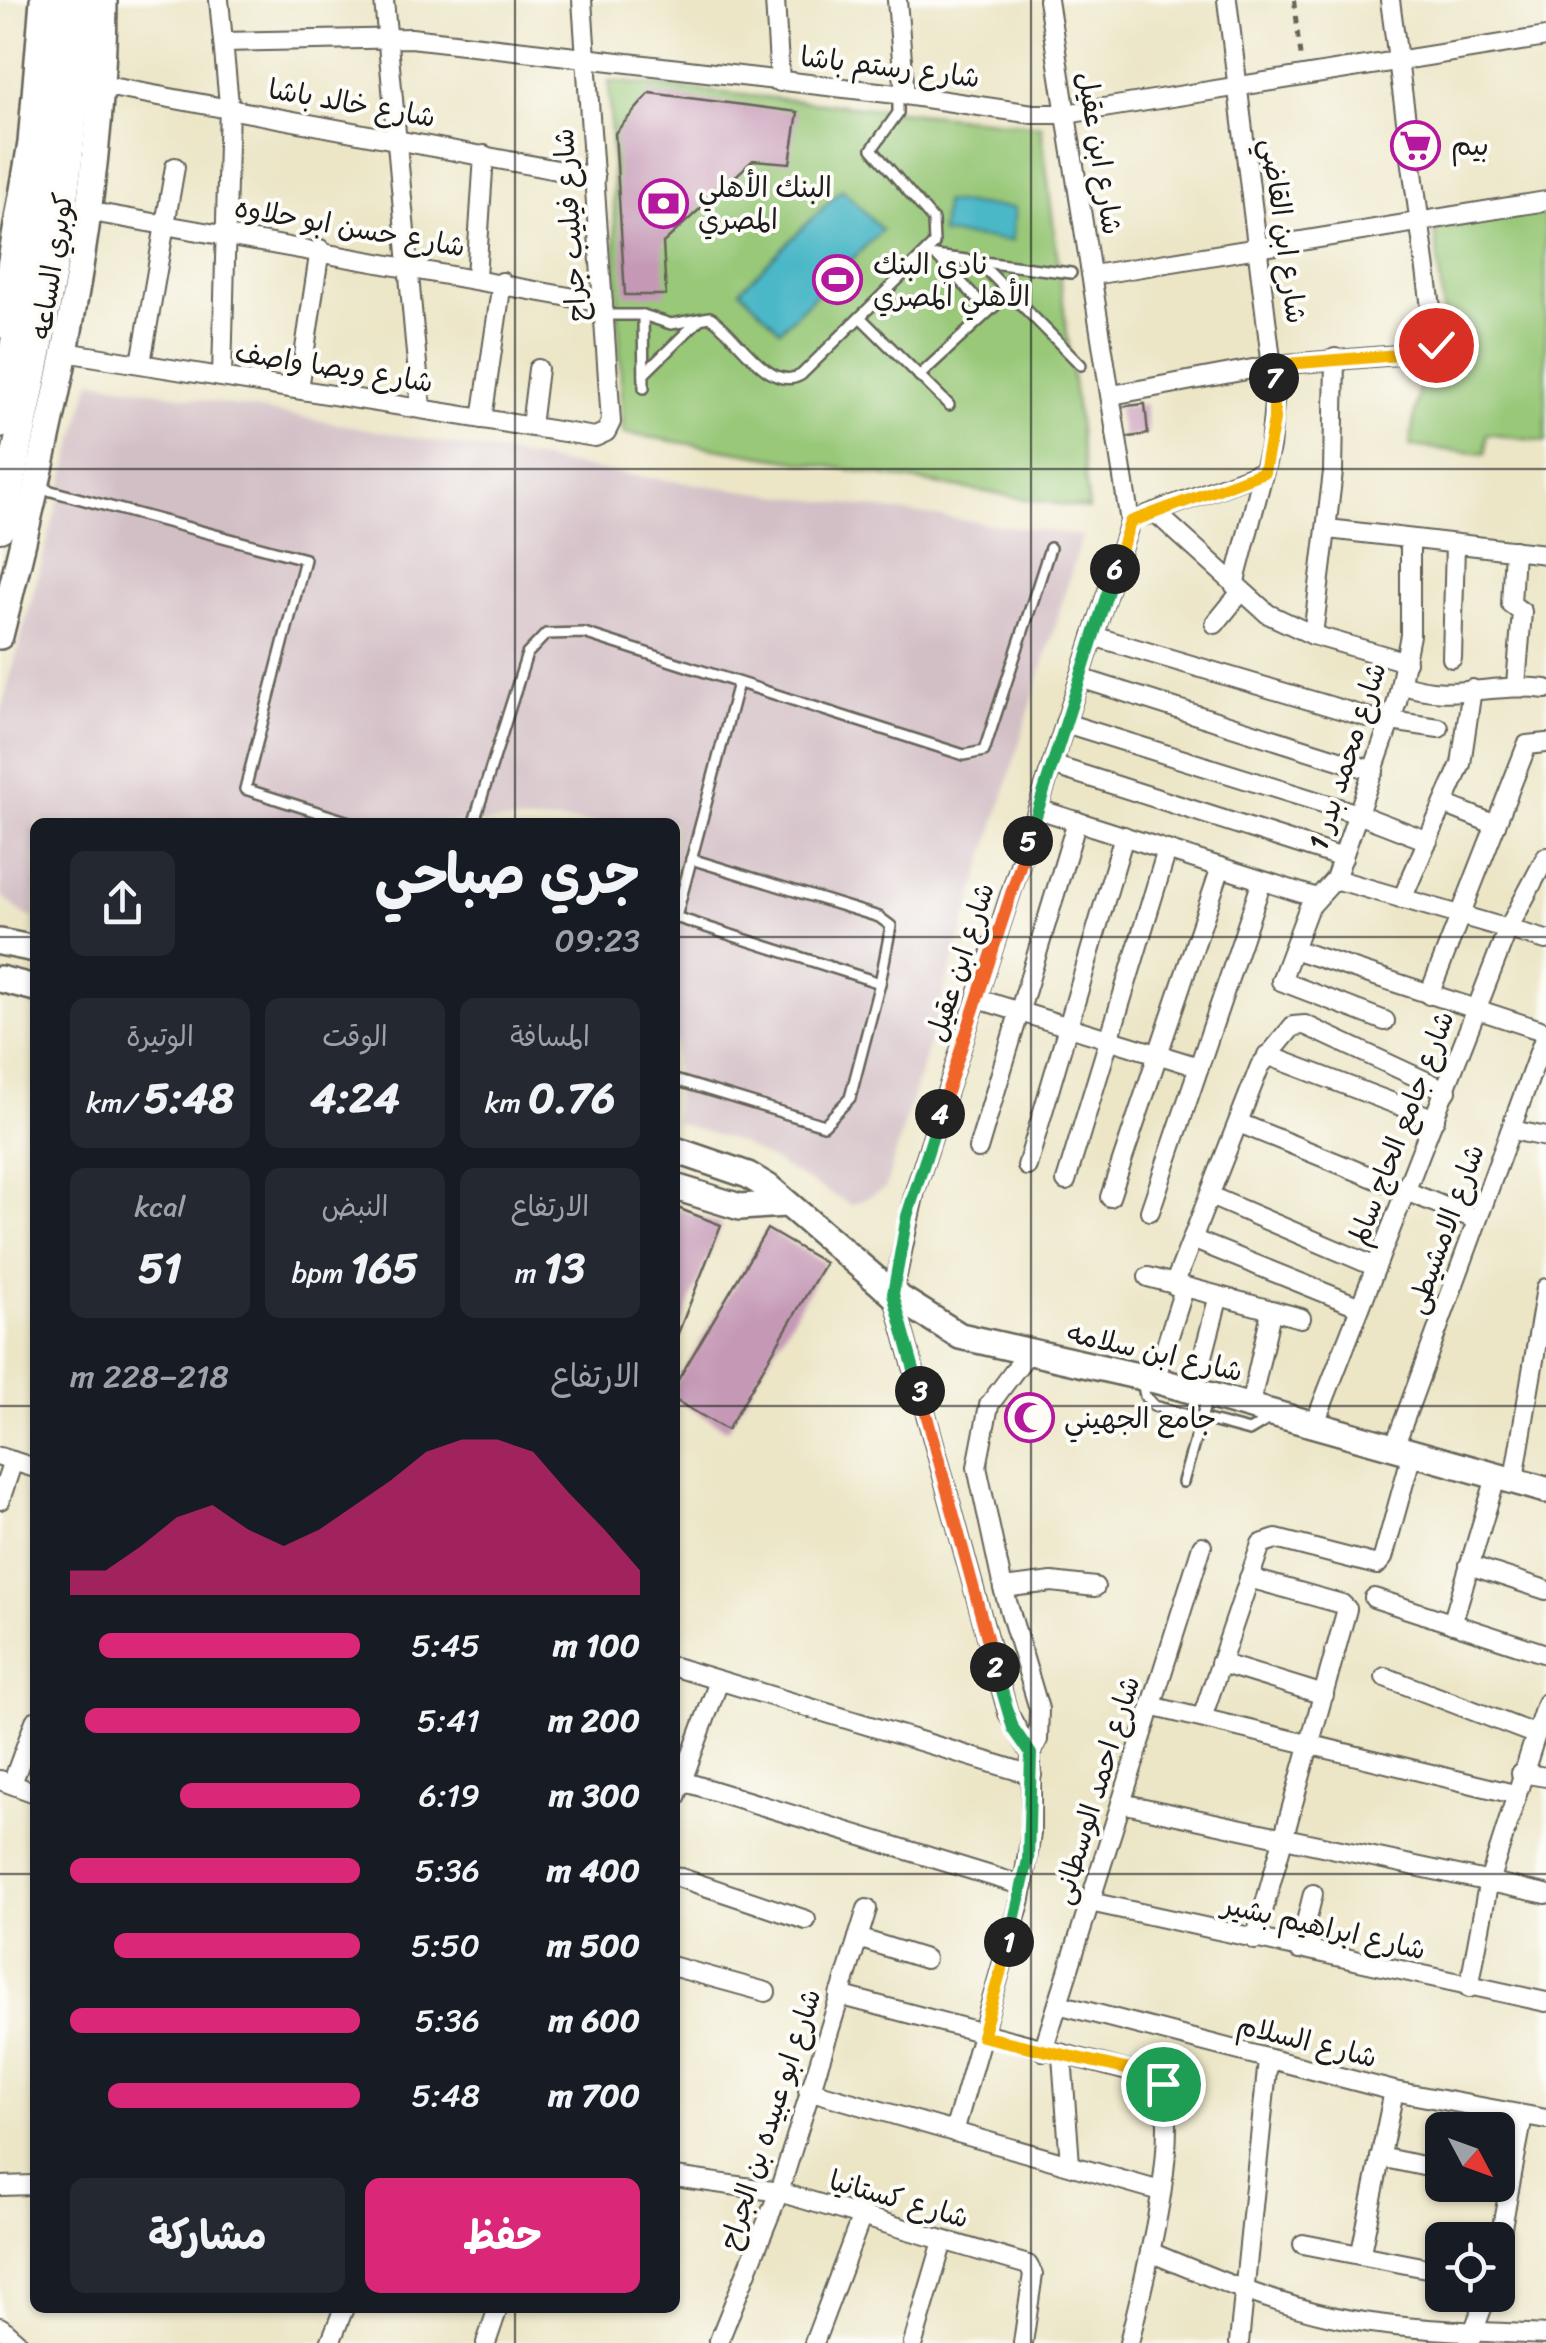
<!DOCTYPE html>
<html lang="ar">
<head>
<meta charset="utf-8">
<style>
  body { margin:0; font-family:Sriracha,"Playpen Sans Arabic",sans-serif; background:#242831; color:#f1f3f6; direction:rtl; height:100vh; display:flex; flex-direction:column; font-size:38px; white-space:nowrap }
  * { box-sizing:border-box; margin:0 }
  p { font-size:32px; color:#9ea1a6 }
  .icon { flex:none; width:55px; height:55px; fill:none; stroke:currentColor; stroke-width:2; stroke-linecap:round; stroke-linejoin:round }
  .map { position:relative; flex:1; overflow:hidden; direction:ltr }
  .details { position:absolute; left:30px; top:818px; width:650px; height:1495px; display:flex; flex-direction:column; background:#171b24; border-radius:15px; box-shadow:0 2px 8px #0004; direction:rtl }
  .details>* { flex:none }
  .needle { width:65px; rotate:131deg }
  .buttons { position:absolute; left:1425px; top:2112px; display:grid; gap:20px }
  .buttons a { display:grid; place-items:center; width:90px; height:90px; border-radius:15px; background:#171b24; box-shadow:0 2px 8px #0004; font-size:50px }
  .pin { position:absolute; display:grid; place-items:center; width:85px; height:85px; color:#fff; margin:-42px; border:5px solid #fff; border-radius:50%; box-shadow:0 2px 10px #0007 }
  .km { position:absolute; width:50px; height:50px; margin:-25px; border-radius:50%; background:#222; color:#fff; font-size:28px; line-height:50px; text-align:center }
  .round { display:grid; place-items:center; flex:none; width:105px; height:105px; border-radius:15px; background:#242831 }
  .summary { display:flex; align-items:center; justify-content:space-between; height:170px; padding:0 40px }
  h1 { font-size:55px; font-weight:700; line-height:75px }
  .figures { display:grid; grid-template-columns:repeat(3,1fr); gap:15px; height:170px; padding:10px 40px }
  .figures div { display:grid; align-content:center; border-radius:15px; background:#242831; text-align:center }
  .figures b { font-size:42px; font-weight:700 }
  .figures small { font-size:28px; font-weight:400 }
  .figures p { font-size:28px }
  .chart { height:280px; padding:20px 40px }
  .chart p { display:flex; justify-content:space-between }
  .chart svg { width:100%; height:180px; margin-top:10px; fill:#db2777; opacity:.7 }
  .button { display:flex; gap:20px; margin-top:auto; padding:20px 40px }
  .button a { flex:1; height:115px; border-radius:15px; background:#db2777; color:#fff; font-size:40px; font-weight:700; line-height:115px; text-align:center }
  .button a+a { background:#242831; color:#f1f3f6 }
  ul { padding:0 40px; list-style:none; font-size:32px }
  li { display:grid; grid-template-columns:160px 120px 1fr; align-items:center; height:75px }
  li i { height:25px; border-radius:12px; background:#db2777 }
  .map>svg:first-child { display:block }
  .industrial { fill:#d2bec5 }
  .green { fill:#98c878; stroke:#5a724a; stroke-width:2.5 }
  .water { fill:#4cb8c7; stroke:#346a72; stroke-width:2.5 }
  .building { fill:#c599b6 }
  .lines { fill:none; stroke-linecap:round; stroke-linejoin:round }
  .lane-casing { stroke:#656358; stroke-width:14 }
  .street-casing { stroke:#656358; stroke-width:22 }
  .secondary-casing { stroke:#656358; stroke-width:30 }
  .primary-casing { stroke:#656358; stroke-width:32 }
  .path { stroke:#656358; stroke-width:4; stroke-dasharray:8 8; stroke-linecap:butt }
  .lane { stroke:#fff; stroke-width:9 }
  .street { stroke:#fff; stroke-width:18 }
  .secondary { stroke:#fff; stroke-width:25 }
  .primary { stroke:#fff; stroke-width:28 }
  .split-1-casing { stroke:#fff; stroke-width:20 }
  .split-2-casing { stroke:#fff; stroke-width:20 }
  .split-3-casing { stroke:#fff; stroke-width:20 }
  .split-4-casing { stroke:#fff; stroke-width:20 }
  .split-5-casing { stroke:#fff; stroke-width:20 }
  .split-6-casing { stroke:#fff; stroke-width:20 }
  .split-7-casing { stroke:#fff; stroke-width:20 }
  .split-8-casing { stroke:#fff; stroke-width:20 }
  .split-1 { stroke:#f5b400; stroke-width:12 }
  .split-2 { stroke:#22a559; stroke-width:12 }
  .split-3 { stroke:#f0652b; stroke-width:12 }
  .split-4 { stroke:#22a559; stroke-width:12 }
  .split-5 { stroke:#f0652b; stroke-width:12 }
  .split-6 { stroke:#22a559; stroke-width:12 }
  .split-7 { stroke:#f5b400; stroke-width:12 }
  .split-8 { stroke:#f5b400; stroke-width:12 }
  .grid { fill:none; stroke:#1c1c1c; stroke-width:2.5; stroke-opacity:0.55 }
  .labels { text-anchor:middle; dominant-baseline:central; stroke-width:8; stroke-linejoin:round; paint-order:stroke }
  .street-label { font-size:28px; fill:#1c1c1c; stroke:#fdfcf7 }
  .poi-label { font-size:28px; fill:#1c1c1c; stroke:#fdfcf7; text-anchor:start }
</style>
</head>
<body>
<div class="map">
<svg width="1546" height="2343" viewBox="0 0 1546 2343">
  <rect width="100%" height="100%" fill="#fdfcf7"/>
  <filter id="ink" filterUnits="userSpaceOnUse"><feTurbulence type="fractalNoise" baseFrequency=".01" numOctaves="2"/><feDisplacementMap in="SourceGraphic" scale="20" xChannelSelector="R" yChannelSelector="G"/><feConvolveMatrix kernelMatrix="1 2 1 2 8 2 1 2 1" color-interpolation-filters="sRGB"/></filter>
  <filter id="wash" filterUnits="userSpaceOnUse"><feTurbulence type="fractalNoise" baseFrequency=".0048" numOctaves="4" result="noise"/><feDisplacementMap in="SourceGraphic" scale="40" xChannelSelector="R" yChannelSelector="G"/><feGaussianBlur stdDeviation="2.25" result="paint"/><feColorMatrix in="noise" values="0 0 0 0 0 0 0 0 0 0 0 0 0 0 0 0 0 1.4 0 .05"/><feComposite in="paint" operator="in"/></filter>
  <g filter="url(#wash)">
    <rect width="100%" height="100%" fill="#ece6c7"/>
    <polygon class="industrial" points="91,380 614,473 1082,536 885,1189 851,1205 740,1143 675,1122 675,822 35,822 35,918 23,914 0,894 0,715"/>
    <g class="green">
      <polygon points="609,81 1041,126 1089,509 623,433"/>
      <polygon points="1546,210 1546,442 1487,434 1485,454 1410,446 1420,378 1448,360 1435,228"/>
    </g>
    <g class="water">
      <polygon points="842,189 882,230 780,330 740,290"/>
      <polygon points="944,202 1015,208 1012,241 941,234"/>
    </g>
    <g id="blocks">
      <g class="building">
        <polygon points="650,93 798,112 790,163 753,160 663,243 666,295 625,295 615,133"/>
        <polygon points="1145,404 1148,434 1123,438 1117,407"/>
        <polygon points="675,1207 721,1225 675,1341"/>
        <polygon points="767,1229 825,1263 727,1430 675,1400 675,1385"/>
      </g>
    </g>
  </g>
  <g filter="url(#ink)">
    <use href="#blocks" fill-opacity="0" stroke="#656358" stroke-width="2.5"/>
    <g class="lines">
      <defs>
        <g id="lane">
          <polyline points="927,255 1071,273"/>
          <polyline points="936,256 989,311"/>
          <polyline points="979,262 1081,365"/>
          <path d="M604 315H643L671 324 710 317C736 332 768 394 801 375L934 244 933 220 872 149 898 113V94"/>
          <polyline points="643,315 644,388"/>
          <polyline points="861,318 949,405"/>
          <polyline points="644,374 699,320"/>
          <polyline points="919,376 1009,293"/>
          <polyline points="40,488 305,559 245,789 349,822"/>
          <polyline points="474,822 527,654 546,634 584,633 964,755 984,751 1050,548"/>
          <polyline points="691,859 879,917 891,926 880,983"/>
          <polyline points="675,917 880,983 850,1098 824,1125 675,1080"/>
          <polyline points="676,917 738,683"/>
          <polyline points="1142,1381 1145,1396 1154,1406 1249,1431 1271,1418"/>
          <polyline points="1183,1482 1207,1398"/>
        </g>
        <g id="street">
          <polyline points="219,0 229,104 222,376"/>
          <polyline points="384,0 421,408"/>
          <polyline points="775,0 780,82"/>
          <polyline points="897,0 905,95"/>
          <polyline points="1227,0 1275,392 1270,447 1234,585"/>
          <polyline points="224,42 411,38 905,95 1033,114 1066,114 1546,37"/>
          <polyline points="100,85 595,177"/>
          <polyline points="86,211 603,303"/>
          <polyline points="1093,275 1546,201"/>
          <polyline points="476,277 484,155"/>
          <polyline points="65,352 595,437 606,432 611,422 582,0"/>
          <polyline points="141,363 175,167"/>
          <polyline points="299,389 320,249"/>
          <polyline points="1112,395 1274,365 1423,353 1436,345 1390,0"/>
          <polyline points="482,419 502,282"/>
          <polyline points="531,426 538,369"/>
          <polyline points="1155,512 1268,614 1313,635 1406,662"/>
          <polyline points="1147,515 1264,471"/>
          <polyline points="1328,529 1546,554"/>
          <polyline points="1514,550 1511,604 1522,612 1516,685"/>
          <polyline points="1215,624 1241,592"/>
          <polyline points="1313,635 1333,472 1335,358"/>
          <polyline points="1093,636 1370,718 1439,728"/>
          <polyline points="1452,658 1455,544"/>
          <polyline points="1080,678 1374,771"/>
          <path d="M1402 684C1448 702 1497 682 1546 689"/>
          <polyline points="1065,723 1358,814 1428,841"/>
          <polyline points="1052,765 1343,858"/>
          <polyline points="1444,804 1496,825"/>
          <polyline points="1038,809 1317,898"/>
          <polyline points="1335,879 1546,940"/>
          <polyline points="1402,899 1461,764 1472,689"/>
          <polyline points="1293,949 1546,1032"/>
          <polyline points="1429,995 1527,745 1546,743"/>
          <polyline points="978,999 1199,1067"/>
          <polyline points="1385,1021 1281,981 1308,909 1335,879 1397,702 1410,635 1410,539"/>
          <polyline points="1267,1055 1435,1119"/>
          <polyline points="1239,1123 1477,1220"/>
          <polyline points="1512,1130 1546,1137"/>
          <polyline points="978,1149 1077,821"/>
          <polyline points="1027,1166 1124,836"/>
          <polyline points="1066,1181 1167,850"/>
          <polyline points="1210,1196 1376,1267"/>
          <polyline points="1110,1197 1221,867"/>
          <polyline points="1150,1211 1262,881"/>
          <polyline points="1192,1239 1360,1307"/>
          <polyline points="1148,1277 1301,1318"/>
          <polyline points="1174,1285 1260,1066 1293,1026 1305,1025 1447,1091"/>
          <polyline points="1155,1380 1184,1289"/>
          <polyline points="1194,1391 1218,1299"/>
          <polyline points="1250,1406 1271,1312"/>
          <polyline points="1315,1423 1507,931 1546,857"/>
          <polyline points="1395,1445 1546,1033"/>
          <polyline points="0,1457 35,1468"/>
          <polyline points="1514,1479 1546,1288"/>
          <polyline points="0,1500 13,1461"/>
          <polyline points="1469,1565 1546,1590"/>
          <polyline points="1249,1578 1342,1604 1347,1609 1255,1940"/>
          <polyline points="1003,1588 1052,1582 1095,1587"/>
          <polyline points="1374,1598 1546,1654"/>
          <polyline points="1452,1624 1497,1474"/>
          <polyline points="1220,1663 1324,1695"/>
          <polyline points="675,1667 1032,1775"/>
          <polyline points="1385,1677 1534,1734"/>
          <polyline points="1151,1706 1514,1794"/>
          <polyline points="1202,1718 1261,1544 1276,1539 1377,1565 1383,1558 1413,1450"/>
          <polyline points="1031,1754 1008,1713 893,1294 915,1191 1130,522 1048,0"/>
          <polyline points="1521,1773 1546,1777"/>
          <polyline points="0,1780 35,1793"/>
          <polyline points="682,1781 1024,1886"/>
          <polyline points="12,1784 35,1721"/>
          <polyline points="675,1800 719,1681"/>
          <polyline points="1121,1803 1546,1894"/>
          <polyline points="675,1876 806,1920"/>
          <polyline points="1090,1902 1546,2002"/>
          <polyline points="858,1938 925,1959"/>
          <polyline points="1299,1950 1313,1894"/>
          <polyline points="675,1967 766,1992"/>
          <polyline points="1469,1988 1488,1885 1546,1703"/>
          <path d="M839 1995 1162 2080C1180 2148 1145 2274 1129 2343"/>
          <polyline points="1058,2004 1394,2091 1546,2119"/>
          <polyline points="1043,2051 1202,1546"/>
          <polyline points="1062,2056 1070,2164"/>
          <polyline points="808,2090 1160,2191"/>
          <polyline points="954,2132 1021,1899 1031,1833 1031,1754 1038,1740 1039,1709 1003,1588 977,1467 989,1405 1027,1354"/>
          <polyline points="1380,2157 1442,2170"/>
          <polyline points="675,2177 779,2192 1028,2265 1033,2274 1023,2343"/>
          <polyline points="0,2186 35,2185"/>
          <polyline points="1303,2244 1442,2271"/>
          <polyline points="1498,2248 1523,2116"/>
          <path d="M1150 2252C1210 2277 1268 2302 1331 2316 1401 2331 1475 2331 1546 2335"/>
          <polyline points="1361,2252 1394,2091"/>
          <polyline points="0,2327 18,2343"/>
          <polyline points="330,2343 344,2308"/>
          <polyline points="486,2343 498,2308"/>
          <polyline points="718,2343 779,2192 867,1909"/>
          <polyline points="814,2343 861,2218"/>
          <polyline points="913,2343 943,2241"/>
          <polyline points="1239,2343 1268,2060"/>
          <polyline points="1469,2343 1487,2295"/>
        </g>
        <g id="secondary">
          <polyline points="0,325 31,143 43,0"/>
          <path d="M0 636C51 429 103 214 104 0"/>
          <polyline points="0,942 35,949"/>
          <polyline points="0,979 35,988"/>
          <polyline points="675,1150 748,1175 768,1187 893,1294 960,1336 1155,1380 1546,1490"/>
          <polyline points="675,1187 740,1207 785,1204"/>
        </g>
        <g id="primary">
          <polyline points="0,424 38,218 57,0"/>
          <path d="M0 528C39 354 75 179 80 0"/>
        </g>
      </defs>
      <use href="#lane" class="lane-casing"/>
      <use href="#street" class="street-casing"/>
      <use href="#secondary" class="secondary-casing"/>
      <use href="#primary" class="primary-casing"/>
      <polyline class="path" points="1294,0 1301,60"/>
      <use href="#lane" class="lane"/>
      <use href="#street" class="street"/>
      <use href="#secondary" class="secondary"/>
      <use href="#primary" class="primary"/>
    </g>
  </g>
  <g class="lines" filter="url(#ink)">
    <defs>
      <polyline id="split-1" points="1009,1942 982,2036 1156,2076 1163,2084"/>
      <polyline id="split-2" points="995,1667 1013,1728 1031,1754 1028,1860 1009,1942"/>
      <polyline id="split-3" points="920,1391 995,1667"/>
      <polyline id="split-4" points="920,1391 893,1294 907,1216 940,1114"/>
      <polyline id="split-5" points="940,1114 1028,841"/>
      <polyline id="split-6" points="1028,841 1115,569"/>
      <polyline id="split-7" points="1115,569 1130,522 1264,472 1274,420 1274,378"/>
      <polyline id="split-8" points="1274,378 1274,365 1423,353 1436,345"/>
    </defs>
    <use href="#split-1" class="split-1-casing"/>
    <use href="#split-2" class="split-2-casing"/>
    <use href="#split-3" class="split-3-casing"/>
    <use href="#split-4" class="split-4-casing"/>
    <use href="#split-5" class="split-5-casing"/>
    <use href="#split-6" class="split-6-casing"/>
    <use href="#split-7" class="split-7-casing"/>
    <use href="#split-8" class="split-8-casing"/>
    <use href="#split-1" class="split-1"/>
    <use href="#split-2" class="split-2"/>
    <use href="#split-3" class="split-3"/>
    <use href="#split-4" class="split-4"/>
    <use href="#split-5" class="split-5"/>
    <use href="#split-6" class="split-6"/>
    <use href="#split-7" class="split-7"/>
    <use href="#split-8" class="split-8"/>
  </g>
  <path class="grid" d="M515 0V822M1031 0V2343M0 469H1546M0 937H35M675 937H1546M0 1406H35M675 1406H1546M0 1874H35M675 1874H1546M515 2308V2343"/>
  <defs>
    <symbol id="supermarket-ring" viewBox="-11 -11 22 22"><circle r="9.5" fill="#fdfcf7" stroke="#b5179e" stroke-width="1.5"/><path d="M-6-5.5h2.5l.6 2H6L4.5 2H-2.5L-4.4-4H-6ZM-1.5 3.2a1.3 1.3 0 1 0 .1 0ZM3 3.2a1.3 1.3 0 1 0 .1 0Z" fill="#b5179e"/></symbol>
    <symbol id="bank-ring" viewBox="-11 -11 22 22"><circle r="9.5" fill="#fdfcf7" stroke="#b5179e" stroke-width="1.5"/><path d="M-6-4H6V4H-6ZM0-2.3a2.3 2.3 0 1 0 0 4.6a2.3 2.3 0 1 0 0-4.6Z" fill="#b5179e"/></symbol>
    <symbol id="stadium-ring" viewBox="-11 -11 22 22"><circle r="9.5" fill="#fdfcf7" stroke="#b5179e" stroke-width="1.5"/><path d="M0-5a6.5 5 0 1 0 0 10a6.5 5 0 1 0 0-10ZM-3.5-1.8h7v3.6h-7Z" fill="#b5179e"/></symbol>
    <symbol id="mosque-ring" viewBox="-11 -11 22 22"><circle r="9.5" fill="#fdfcf7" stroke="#b5179e" stroke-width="1.5"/><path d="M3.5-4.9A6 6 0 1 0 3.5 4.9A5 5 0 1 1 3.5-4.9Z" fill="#b5179e"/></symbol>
  </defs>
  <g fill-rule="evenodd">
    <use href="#supermarket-ring" x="1388" y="118" width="55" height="55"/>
    <use href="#bank-ring" x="636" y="176" width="55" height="55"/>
    <use href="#stadium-ring" x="810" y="252" width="55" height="55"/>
    <use href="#mosque-ring" x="1002" y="1390" width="55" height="55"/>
  </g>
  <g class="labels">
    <g class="street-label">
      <text transform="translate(890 67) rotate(7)">شارع رستم باشا</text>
      <text transform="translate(352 103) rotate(10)">شارع خالد باشا</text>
      <text transform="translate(1100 153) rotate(81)">شارع ابن عقيل</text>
      <text transform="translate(570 225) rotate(-94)">شارع فيليب جراح</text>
      <text transform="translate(350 227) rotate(10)">شارع حسن ابو حلاوه</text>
      <text transform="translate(1284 231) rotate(82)">شارع ابن القاضي</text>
      <text transform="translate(52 266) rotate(-81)">كوبري الساعه</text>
      <text transform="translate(334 367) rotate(9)">شارع ويصا واصف</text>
      <text transform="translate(1347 756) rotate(-72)">شارع محمد بدر 1</text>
      <text transform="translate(960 962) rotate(-72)">شارع ابن عقيل</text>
      <text transform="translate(1401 1128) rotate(-69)">شارع جامع الحاج سالم</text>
      <text transform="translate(1445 1229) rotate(-70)">شارع الامشيطى</text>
      <text transform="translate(1155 1352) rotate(13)">شارع ابن سلامه</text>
      <text transform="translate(1096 1790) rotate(-73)">شارع احمد الوسطانى</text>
      <text transform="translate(1324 1927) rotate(13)">شارع ابراهيم بشير</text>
      <text transform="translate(1307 2041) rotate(14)">شارع السلام</text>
      <text transform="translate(770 2119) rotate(-72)">شارع ابو عبيده بن الجراح</text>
      <text transform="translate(899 2199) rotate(16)">شارع كستانيا</text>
    </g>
    <g class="poi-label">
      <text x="1451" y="145">بيم</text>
      <text x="698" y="187">البنك الأهلي<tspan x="698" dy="32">المصري</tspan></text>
      <text x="873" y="264">نادي البنك<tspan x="873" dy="32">الأهلي المصري</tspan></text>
      <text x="1064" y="1418">جامع الجهيني</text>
    </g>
  </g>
</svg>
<div class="buttons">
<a><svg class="needle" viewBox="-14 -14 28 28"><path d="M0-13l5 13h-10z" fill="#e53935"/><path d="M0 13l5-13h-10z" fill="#9ea1a6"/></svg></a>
<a><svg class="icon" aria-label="locate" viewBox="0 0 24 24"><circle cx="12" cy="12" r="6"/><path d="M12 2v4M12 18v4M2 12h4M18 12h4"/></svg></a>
</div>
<div class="pin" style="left:1163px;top:2084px;background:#1e9e55"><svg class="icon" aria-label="arrive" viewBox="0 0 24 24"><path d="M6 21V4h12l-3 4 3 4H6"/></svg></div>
<div class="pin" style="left:1436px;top:345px;background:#d93025"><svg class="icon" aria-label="check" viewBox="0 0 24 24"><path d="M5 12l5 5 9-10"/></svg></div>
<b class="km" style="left:1009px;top:1942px">1</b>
<b class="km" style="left:995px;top:1667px">2</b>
<b class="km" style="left:920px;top:1391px">3</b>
<b class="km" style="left:940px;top:1114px">4</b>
<b class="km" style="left:1028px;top:841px">5</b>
<b class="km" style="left:1115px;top:569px">6</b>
<b class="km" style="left:1274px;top:378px">7</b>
<section class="details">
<div class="summary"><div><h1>جري صباحي</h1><p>09:23</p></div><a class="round"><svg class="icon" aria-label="share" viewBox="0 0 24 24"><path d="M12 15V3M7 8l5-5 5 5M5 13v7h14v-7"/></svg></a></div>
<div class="figures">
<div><p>المسافة</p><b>0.76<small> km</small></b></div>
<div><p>الوقت</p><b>4:24</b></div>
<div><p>الوتيرة</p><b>5:48<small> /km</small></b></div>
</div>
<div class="figures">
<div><p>الارتفاع</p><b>13<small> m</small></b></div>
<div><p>النبض</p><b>165<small> bpm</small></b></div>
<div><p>kcal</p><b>51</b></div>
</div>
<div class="chart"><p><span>الارتفاع</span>218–228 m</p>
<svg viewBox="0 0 160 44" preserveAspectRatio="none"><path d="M0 44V38L10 38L20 32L30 25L40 22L50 28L60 32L70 28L80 22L90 16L100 9L110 6L120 6L130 9L140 19L150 28L160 38V44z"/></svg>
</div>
<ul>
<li><b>100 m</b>5:45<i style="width:90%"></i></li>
<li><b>200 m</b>5:41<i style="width:95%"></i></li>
<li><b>300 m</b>6:19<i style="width:62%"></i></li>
<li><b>400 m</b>5:36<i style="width:100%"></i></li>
<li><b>500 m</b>5:50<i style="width:85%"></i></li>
<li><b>600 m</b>5:36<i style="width:100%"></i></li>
<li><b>700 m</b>5:48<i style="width:87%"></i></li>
</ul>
<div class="button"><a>حفظ</a><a>مشاركة</a></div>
</section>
</div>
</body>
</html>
